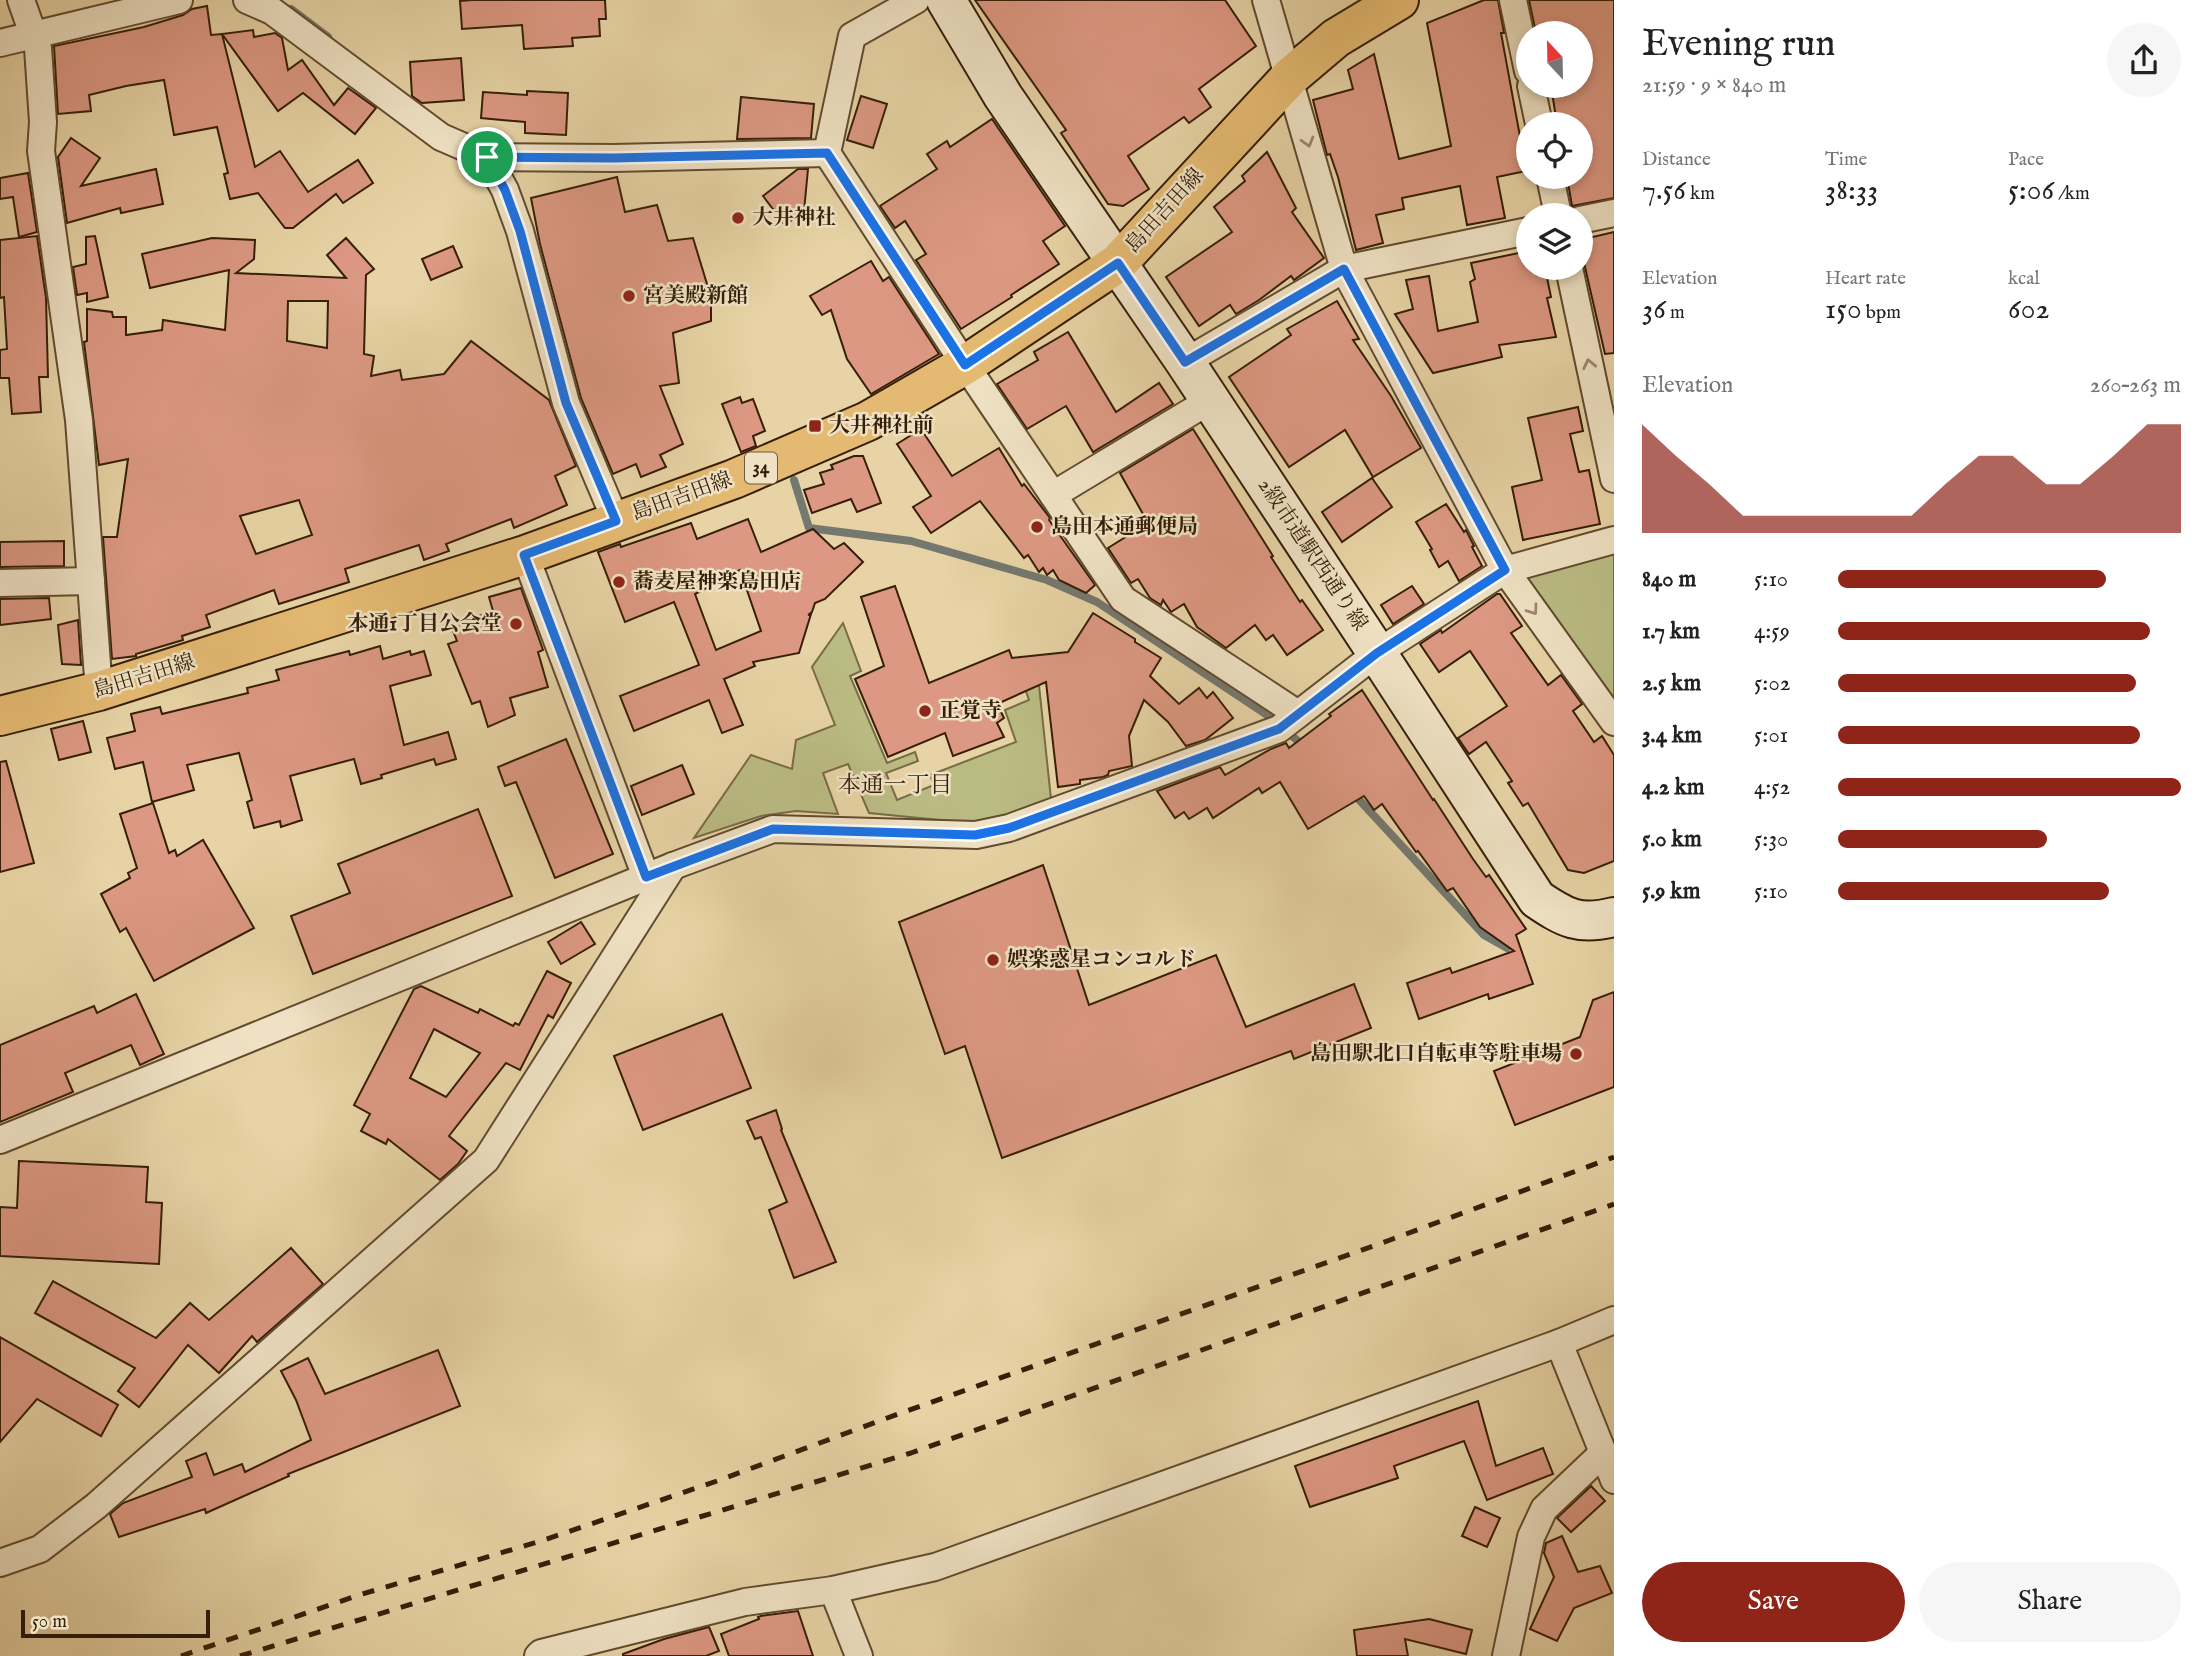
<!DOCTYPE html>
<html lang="en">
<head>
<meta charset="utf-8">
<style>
  body { margin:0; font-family:"IM FELL English","Noto Serif JP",serif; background:#f6f6f6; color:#222; height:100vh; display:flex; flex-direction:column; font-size:26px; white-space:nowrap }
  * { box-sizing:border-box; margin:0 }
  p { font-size:23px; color:#767676 }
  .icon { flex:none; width:38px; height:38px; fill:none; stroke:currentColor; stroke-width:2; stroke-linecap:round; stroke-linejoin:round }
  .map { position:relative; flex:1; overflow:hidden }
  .details { display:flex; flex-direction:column; background:#fff; width:595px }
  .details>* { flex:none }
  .needle { width:46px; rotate:338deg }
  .controls { position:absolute; left:1516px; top:21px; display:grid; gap:14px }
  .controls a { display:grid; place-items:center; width:77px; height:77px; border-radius:50%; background:#fff; box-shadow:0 4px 10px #0003; font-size:35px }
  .scale { position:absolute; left:21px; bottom:18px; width:189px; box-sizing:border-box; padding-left:7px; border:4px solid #361e08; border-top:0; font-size:19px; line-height:24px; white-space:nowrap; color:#361e08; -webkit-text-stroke:5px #efe2c4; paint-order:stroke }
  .pin { position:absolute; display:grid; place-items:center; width:60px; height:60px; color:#fff; margin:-30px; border:4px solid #fff; border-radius:50%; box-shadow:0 2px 7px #0007 }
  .round { display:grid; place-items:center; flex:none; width:74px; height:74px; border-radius:37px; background:#f6f6f6 }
  .headline { display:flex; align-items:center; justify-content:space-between; height:119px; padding:0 28px }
  h1 { font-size:38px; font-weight:600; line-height:52px }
  .figures { display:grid; grid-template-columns:repeat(3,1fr); gap:10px; height:119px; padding:7px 28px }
  .figures div { display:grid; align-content:center }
  .figures b { font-size:30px; font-weight:600 }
  .figures small { font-size:19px; font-weight:400 }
  .figures p { font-size:19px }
  .chart { height:196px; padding:14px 28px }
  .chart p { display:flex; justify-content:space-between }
  .chart svg { width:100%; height:126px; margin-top:7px; fill:#8f2418; opacity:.7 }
  .primary-button { display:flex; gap:14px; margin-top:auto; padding:14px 28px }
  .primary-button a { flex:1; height:80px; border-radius:42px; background:#8f2418; color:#fff; font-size:28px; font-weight:600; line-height:80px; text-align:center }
  .primary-button a+a { background:#f6f6f6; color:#222 }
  ul { padding:0 28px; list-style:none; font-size:23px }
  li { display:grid; grid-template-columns:112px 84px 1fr; align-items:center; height:52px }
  li i { height:18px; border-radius:9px; background:#8f2418 }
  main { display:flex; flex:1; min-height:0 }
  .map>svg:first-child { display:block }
  .green { fill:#babb83; stroke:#786c46; stroke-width:2 }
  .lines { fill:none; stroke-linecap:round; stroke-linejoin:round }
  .stream { stroke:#74786f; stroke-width:8 }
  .building { fill:#dc9882; stroke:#361e08; stroke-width:2; fill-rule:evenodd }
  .street-casing { stroke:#624b2f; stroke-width:30 }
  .secondary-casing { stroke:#361e08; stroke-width:42 }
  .primary-casing { stroke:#361e08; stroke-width:42 }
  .street { stroke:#efe2c4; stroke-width:26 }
  .secondary { stroke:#efe2c4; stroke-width:38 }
  .primary { stroke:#e4ba72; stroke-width:38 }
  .rail { stroke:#361e08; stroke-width:5; stroke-dasharray:12 12; stroke-linecap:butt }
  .oneway { stroke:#9c8a6f }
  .route-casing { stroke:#fff; stroke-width:14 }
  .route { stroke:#1a73e8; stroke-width:9 }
  .poi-dot { fill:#8f2418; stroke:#efe2c4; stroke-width:2.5 }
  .labels { text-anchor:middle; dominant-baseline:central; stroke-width:5; stroke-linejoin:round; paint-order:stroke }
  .shield { fill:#efe2c4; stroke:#6e5940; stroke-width:2 }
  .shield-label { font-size:19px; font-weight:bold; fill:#361e08 }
  .street-label { font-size:21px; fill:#361e08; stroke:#efe2c4 }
  .poi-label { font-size:21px; font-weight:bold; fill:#361e08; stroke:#efe2c4; text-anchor:start }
  .neighbourhood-label { font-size:23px; fill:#361e08; stroke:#efe2c4 }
</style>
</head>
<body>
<main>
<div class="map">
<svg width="1614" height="1656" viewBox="0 0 1614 1656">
  <rect width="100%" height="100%" fill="#e7d3a5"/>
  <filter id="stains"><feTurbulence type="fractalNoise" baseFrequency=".00286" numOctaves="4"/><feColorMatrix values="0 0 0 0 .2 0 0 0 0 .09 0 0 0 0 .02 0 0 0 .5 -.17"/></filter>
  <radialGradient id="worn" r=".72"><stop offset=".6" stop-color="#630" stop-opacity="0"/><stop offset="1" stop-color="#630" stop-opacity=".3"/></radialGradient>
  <g class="green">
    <polygon points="1614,545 1614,713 1525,588 1530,568"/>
    <polygon points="843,623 861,671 850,676 887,763 915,752 918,761 886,773 897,800 934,785 930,775 1016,742 1005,710 1029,700 1018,668 1036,657 1051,799 1002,817 970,823 869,813 848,764 823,773 838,814 796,811 761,816 694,838 751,755 792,769 796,740 835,725 812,667"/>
  </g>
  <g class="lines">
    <g class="stream">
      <polyline points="291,9 328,37"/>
      <polyline points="794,480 809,528 911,541 1047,580 1097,602 1270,717 1305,747"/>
      <polyline points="1352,792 1484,935 1507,948"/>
    </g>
  </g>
  <g class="building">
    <polygon points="472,0 605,0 606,19 599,19 600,36 572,38 573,46 524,49 522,25 462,29 460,1"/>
    <polygon points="975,0 1225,0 1256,46 1199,89 1211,107 1189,123 1184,117 1128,156 1149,189 1123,206 1108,204 1061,133 1066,130"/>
    <polygon points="1484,0 1498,0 1504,33 1501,33 1521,142 1518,143 1526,171 1497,177 1505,218 1467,225 1460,186 1402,198 1404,209 1376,215 1383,243 1356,250 1338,177 1330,154 1327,155 1313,100 1353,89 1348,70 1374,54 1399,159 1451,146 1427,23"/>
    <polygon points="1529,0 1614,0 1614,198 1572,206 1567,177 1580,177 1580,124 1557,124 1551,86 1580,86 1580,33 1536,33"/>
    <polygon points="207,6 211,35 222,34 255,167 280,151 308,192 358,160 373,183 343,203 336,194 293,228 285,228 258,193 230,199 224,174 228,173 217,127 174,135 164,80 126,86 89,95 91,111 58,114 54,46 144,27 183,15 192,9"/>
    <polygon points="253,30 254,37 275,33 282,38 288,70 302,60 334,105 348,88 376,108 355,134 303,93 278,111 222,34"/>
    <polygon points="461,58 464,100 422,103 412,96 410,62"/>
    <polygon points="527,91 568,93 566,135 525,133 525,122 481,118 483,92 527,95"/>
    <polygon points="861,96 887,104 873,148 847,140"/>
    <polygon points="741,97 814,104 811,138 737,139"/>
    <polygon points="992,119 1065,226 1043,241 1059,264 1011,295 1012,297 961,329 916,260 926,254 905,221 895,228 880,206 937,169 927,154 947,141 950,147"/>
    <polygon points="71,138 100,158 81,186 156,169 163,204 121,213 120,208 67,223 58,157"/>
    <polygon points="1267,152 1296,208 1292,212 1324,258 1294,280 1291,276 1259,300 1236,314 1230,305 1199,326 1166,277 1232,232 1214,207 1245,181 1242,176"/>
    <polygon points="798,169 808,169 804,211 785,225 763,196"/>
    <polygon points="28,173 37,232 19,237 13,197 0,199 0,178"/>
    <polygon points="617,177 625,212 657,205 668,241 693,238 707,284 711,308 711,321 673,333 679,383 660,386 683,444 660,455 666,467 641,477 636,464 613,474 581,398 540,244 531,198"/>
    <polygon points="1614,232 1614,353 1605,354 1584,263 1580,240"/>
    <polygon points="37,236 46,298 48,377 39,377 41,412 12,414 9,378 0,378 0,350 7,349 4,297 0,298 0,240"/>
    <polygon points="95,236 108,297 87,302 87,293 77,295 73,267 86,264 86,237"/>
    <path d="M212 238 255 240 254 259 236 273 346 278 327 255 346 238 374 269 366 275 364 354 374 356 371 376 400 370 402 380 444 374 471 341 549 400 576 466 555 476 567 505 514 528 511 519 446 544 449 551 424 560 419 545 345 569 349 582 279 604 274 590 206 615 210 627 182 636 183 640 136 654V656L112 659 103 537H117L128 459 99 465 84 342 87 341V309L112 312 113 317H126V335L162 330 163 320 225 330 229 270 150 288 142 254ZM288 301H328L327 348 287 341ZM299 500 312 535 256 554 240 516Z"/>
    <polygon points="453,246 462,267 431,280 422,259"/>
    <polygon points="1528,251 1528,268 1545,268 1551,297 1547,298 1556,337 1499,345 1502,357 1433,373 1395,314 1413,309 1406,280 1429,276 1438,331 1478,322 1470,282 1475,279 1471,263"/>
    <polygon points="871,261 883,281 889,277 939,354 871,394 847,359 831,310 822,315 810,296"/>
    <polygon points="1337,301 1359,339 1353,340 1391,396 1421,448 1373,477 1345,430 1289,467 1229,377 1291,335 1287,329"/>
    <polygon points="1068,332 1116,412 1159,383 1173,404 1093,452 1066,406 1027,429 997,384 1038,360 1034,352"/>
    <polygon points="740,397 742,403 753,399 765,431 753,436 756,446 741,452 722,404"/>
    <polygon points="1578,407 1583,431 1570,434 1579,472 1589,470 1600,524 1523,540 1512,487 1542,480 1528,418"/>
    <polygon points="921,429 952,476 999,448 1022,486 1024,484 1050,518 1049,520 1095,585 1086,593 1059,580 1053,570 1047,575 1043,568 1039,572 1028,555 1024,558 980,501 931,533 913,507 931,496 897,444"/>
    <polygon points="1193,429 1273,556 1271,557 1300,602 1302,600 1323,630 1287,655 1273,635 1266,640 1255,625 1226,648 1197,627 1184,604 1171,612 1163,600 1161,605 1150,598 1138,579 1131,583 1108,548 1148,523 1120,473"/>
    <polygon points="854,456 863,456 881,503 857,512 851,499 812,513 804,490 824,484 820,473 833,469 831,465"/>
    <polygon points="1372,478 1392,507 1342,542 1322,512"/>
    <polygon points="1446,504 1464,532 1466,530 1474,546 1472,547 1482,566 1459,581 1448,561 1439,567 1430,550 1432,549 1416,522"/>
    <path d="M748 519 761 552 813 529 834 549 844 543 863 562 825 599 815 603 812 612 808 615 811 614 799 653 753 662 755 666 724 679 743 725 722 733 709 700 634 731 620 696 699 665 674 602 625 622 598 552 620 544 621 547 691 523 697 539ZM740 570 761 631 716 650 695 594Z"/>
    <polygon points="64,541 64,566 0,567 0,542"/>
    <polygon points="895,586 929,683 1009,650 1012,658 1068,652 1093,613 1135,639 1135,642 1161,658 1150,676 1179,704 1199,688 1207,698 1213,692 1233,718 1205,740 1186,746 1168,722 1144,700 1129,736 1132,766 1109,771 1108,775 1103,777 1080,780 1080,784 1058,787 1046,682 997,704 1004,718 997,723 1004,737 953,756 945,733 888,757 855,679 884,666 861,597"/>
    <polygon points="1412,586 1424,604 1393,624 1381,605"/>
    <polygon points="521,588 543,650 538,652 548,687 510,698 515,715 488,727 480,701 472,704 448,644 457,641 451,626 493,611 489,597"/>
    <polygon points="1497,594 1500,594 1522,626 1511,633 1548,685 1561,675 1582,704 1573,711 1594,742 1602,736 1614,755 1614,861 1584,873 1568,870 1528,803 1523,806 1508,783 1512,781 1486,742 1469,754 1458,738 1507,706 1470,651 1439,672 1420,644 1441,630 1442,633"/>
    <polygon points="49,598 51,619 0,625 0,599"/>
    <polygon points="78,620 81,665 62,664 58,625"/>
    <polygon points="380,646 383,659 410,651 411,655 424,651 431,675 390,686 404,745 448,732 456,759 436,765 434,759 381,775 382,778 361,784 354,759 290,776 302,820 281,827 280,821 254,828 247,802 252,800 239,753 187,765 194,790 152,802 143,762 115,769 107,738 135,731 131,714 160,707 162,714 248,693 247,688 279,680 276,670 349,651 350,655"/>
    <polygon points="1362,690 1433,800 1434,799 1473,859 1486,877 1489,875 1526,929 1516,935 1533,984 1489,999 1488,994 1419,1019 1407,983 1450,968 1452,973 1514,951 1480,927 1453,888 1447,891 1418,851 1416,852 1382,804 1374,810 1364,796 1308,829 1280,782 1262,793 1259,788 1213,818 1207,808 1189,819 1184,812 1175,818 1157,791 1220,767 1225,775 1271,749 1286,743 1289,748 1331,716 1329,714"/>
    <polygon points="83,721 91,752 59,760 51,729"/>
    <polygon points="566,739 613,854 555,878 516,782 505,786 498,767"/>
    <polygon points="6,761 34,863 0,872 0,762"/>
    <polygon points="682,765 694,794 642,815 631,786"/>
    <polygon points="153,803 169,853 175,850 177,856 203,840 254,928 154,981 126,928 120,932 101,894 130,878 128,873 137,868 120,814"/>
    <polygon points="478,809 512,896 313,974 291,916 350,893 338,864"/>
    <polygon points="1043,865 1089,1005 1216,955 1246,1027 1354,984 1371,1028 1294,1059 1291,1051 1002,1158 965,1046 945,1054 899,922"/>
    <polygon points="581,922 595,944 561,964 548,942"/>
    <path d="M547 971 571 983 553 1018 548 1015 520 1070 506 1063 449 1136 467 1151 458 1164 440 1180 388 1139 386 1144 361 1131 370 1114 354 1105 414 989 421 986 478 1013 480 1009 513 1026 515 1023 519 1025ZM434 1029 480 1053 446 1097 410 1078Z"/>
    <polygon points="1614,992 1614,1087 1515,1125 1494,1071 1580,1037 1593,1000"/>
    <polygon points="136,994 164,1054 140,1065 131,1045 65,1073 73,1092 0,1122 0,1045 94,1006 97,1013"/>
    <polygon points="722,1014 751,1088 643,1130 614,1056"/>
    <polygon points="776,1110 782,1129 781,1130 836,1262 794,1278 769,1210 787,1202 761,1137 755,1139 747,1121"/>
    <polygon points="19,1161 148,1167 146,1202 162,1203 159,1264 0,1256 0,1207 17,1208"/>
    <polygon points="291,1248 323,1284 257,1342 252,1336 219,1373 188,1345 139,1407 118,1391 135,1368 35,1313 53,1281 156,1338 190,1303 209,1320"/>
    <polygon points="0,1337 118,1405 101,1436 37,1399 0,1442"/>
    <polygon points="438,1350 460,1406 288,1474 289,1476 206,1513 205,1509 119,1537 110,1514 123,1503 192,1477 186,1461 206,1453 214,1475 242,1464 245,1472 311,1440 296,1400 281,1371 308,1358 325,1394"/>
    <polygon points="1478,1401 1496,1466 1543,1448 1553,1474 1487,1500 1464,1441 1394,1466 1398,1478 1310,1507 1295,1466"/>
    <polygon points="1591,1486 1605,1501 1571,1532 1557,1518"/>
    <polygon points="1475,1507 1500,1518 1487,1547 1462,1536"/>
    <polygon points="1562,1536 1578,1572 1600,1566 1612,1593 1574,1608 1557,1641 1530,1629 1554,1577 1544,1553 1546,1543"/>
    <polygon points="798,1611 813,1656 729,1656 721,1634 759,1619 758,1617 761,1616"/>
    <polygon points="1429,1619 1472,1630 1466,1654 1405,1639 1408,1656 1357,1656 1354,1630"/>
    <polygon points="709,1627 719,1651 706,1656 623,1656 623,1654 664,1639"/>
  </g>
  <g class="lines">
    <defs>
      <g id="street">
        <polyline points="21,0 38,48 43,122 41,151 79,420 99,691"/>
        <polyline points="247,0 272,11 441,137 487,157 505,190 520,231 566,403 616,521"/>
        <polyline points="916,0 852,36 827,153 956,351 1123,599 1298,714"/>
        <polyline points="1266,0 1344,269 1505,570 1614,722"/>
        <polyline points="1513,0 1528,71"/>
        <polyline points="0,43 179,0"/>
        <polyline points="1531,86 1539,124"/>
        <polyline points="487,157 614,158 827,153"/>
        <polyline points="1550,177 1558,215"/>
        <polyline points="1580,220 1614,213"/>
        <polyline points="1569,268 1614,479"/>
        <polyline points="1185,362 1344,269 1528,231"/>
        <polyline points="1053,495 1209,401"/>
        <polyline points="525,555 646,877"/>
        <polyline points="0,583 91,581"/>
        <polyline points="0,1140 673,866 773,829 976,835 1009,828 1279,729 1377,653 1505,570 1614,540"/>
        <polyline points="1559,1343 1614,1480"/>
        <polyline points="0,1563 40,1549 96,1506 486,1160 673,866"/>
        <polyline points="833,1590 859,1656"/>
        <polyline points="538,1656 541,1653 745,1602 833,1590 935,1567 1559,1343 1614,1320"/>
        <polyline points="1506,1656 1531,1537 1544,1509 1603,1453"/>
      </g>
      <path id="secondary" d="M946 0 1003 96 1185 362 1377 653 1537 899C1565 918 1579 926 1614 917"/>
      <polyline id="primary" points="0,716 99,691 525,555 734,479 868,421 965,365 1118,263 1290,77 1336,38 1399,0"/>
    </defs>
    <use href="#street" class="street-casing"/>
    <use href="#secondary" class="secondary-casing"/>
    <use href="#primary" class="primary-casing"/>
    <use href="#street" class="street"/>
    <use href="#secondary" class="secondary"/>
    <use href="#primary" class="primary"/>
    <g class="rail">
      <polyline points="181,1656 359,1595 541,1541 717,1481 898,1414 1390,1240 1614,1157"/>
      <polyline points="240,1656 911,1453 1614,1204"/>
    </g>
  </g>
  <defs><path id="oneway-chevron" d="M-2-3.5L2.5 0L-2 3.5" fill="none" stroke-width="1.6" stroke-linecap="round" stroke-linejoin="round" transform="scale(1.75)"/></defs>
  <g class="oneway">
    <use href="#oneway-chevron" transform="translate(1308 142) rotate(74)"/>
    <use href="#oneway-chevron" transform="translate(1589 364) rotate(-102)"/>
    <use href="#oneway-chevron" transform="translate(1533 610) rotate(55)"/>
  </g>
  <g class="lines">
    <defs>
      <polygon id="route" points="827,153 965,365 1118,263 1185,362 1344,269 1505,570 1377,653 1279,729 1009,828 975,835 773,829 646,877 524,555 616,521 566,403 520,231 505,190 487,157 614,158"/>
    </defs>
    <use href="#route" class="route-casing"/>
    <use href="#route" class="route"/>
  </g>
  <g class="poi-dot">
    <circle cx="738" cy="218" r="7"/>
    <circle cx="629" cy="296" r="7"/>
    <rect x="808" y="419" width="14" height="14" rx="3.5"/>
    <circle cx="1037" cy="527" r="7"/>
    <circle cx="619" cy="582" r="7"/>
    <circle cx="516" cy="624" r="7"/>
    <circle cx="925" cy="711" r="7"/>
    <circle cx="993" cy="960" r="7"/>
    <circle cx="1576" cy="1054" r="7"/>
  </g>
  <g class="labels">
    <rect class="shield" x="745" y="452.5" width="32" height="31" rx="5"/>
    <g class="shield-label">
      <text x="761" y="468">34</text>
    </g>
    <g class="street-label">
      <text transform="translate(1165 211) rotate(-48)">島田吉田線</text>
      <text transform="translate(682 497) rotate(-20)">島田吉田線</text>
      <text transform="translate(1312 555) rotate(56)">2級市道駅西通り線</text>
      <text transform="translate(144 677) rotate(-17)">島田吉田線</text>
    </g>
    <g class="poi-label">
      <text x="752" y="218">大井神社</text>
      <text x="643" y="296">宮美殿新館</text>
      <text x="829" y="426">大井神社前</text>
      <text x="1051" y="527">島田本通郵便局</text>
      <text x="633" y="582">蕎麦屋神楽島田店</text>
      <text x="502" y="624" text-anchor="end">本通1丁目公会堂</text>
      <text x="939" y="711">正覚寺</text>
      <text x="1007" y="960">娯楽惑星コンコルド</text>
      <text x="1562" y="1054" text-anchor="end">島田駅北口自転車等駐車場</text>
    </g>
    <g class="neighbourhood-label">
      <text x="895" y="785">本通一丁目</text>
    </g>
  </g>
  <rect width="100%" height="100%" filter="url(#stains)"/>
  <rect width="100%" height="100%" fill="url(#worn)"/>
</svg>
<div class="controls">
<a><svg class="needle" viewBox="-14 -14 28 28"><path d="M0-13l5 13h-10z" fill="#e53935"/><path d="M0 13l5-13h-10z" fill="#767676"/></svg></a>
<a><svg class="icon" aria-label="locate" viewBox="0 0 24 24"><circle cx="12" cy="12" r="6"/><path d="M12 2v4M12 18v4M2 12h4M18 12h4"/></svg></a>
<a><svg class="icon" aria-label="layers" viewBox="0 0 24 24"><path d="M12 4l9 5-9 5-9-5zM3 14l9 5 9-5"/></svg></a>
</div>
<div class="scale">50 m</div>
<div class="pin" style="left:487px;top:157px;background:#1e9e55"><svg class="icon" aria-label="arrive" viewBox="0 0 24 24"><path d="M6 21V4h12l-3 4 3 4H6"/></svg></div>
</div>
<section class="details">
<div class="headline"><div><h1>Evening run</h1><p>21:59 · 9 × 840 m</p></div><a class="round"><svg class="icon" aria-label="share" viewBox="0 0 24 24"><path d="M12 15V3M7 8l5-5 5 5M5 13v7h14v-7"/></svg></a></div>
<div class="figures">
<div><p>Distance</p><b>7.56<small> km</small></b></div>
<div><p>Time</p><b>38:33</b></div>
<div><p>Pace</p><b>5:06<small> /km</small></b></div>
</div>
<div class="figures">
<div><p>Elevation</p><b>36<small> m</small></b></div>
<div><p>Heart rate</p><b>150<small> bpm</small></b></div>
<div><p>kcal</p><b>602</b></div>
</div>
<div class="chart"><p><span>Elevation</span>260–263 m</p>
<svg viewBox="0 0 160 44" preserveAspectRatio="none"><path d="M0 44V6L10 17L20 27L30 38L40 38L50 38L60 38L70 38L80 38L90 27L100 17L110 17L120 27L130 27L140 17L150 6L160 6V44z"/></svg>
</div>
<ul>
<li><b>840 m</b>5:10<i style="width:78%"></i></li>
<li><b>1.7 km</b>4:59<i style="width:91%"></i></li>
<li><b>2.5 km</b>5:02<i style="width:87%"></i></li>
<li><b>3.4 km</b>5:01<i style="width:88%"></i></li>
<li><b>4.2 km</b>4:52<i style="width:100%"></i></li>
<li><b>5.0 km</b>5:30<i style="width:61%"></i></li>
<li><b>5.9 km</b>5:10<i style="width:79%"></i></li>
</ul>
<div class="primary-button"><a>Save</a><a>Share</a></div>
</section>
</main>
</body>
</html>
